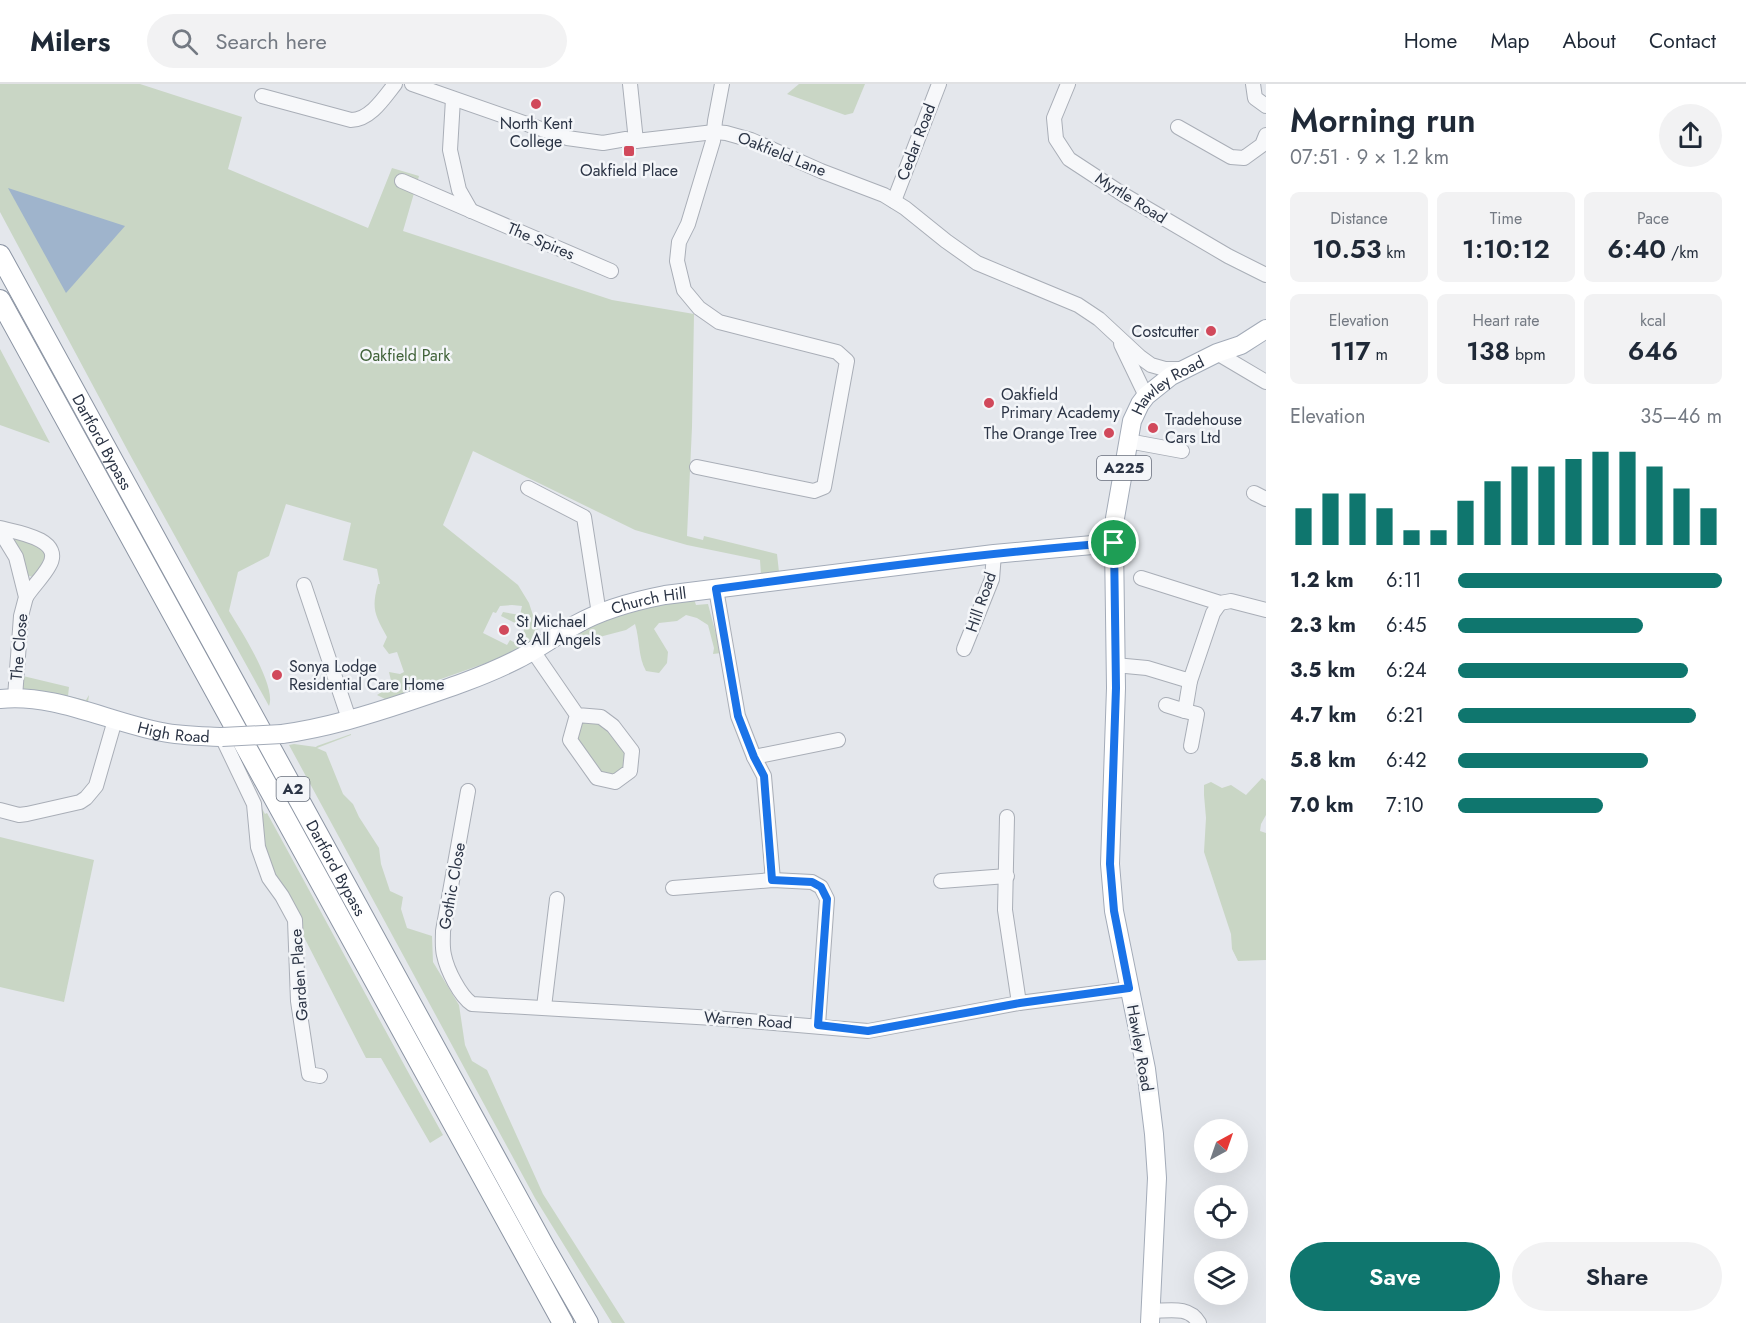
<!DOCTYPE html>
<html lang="en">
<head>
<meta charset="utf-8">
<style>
  body { margin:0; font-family:Jost,sans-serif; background:#f2f2f3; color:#1f2937; height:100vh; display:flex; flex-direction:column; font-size:22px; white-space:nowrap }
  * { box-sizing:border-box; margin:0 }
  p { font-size:20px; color:#747a83 }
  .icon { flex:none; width:33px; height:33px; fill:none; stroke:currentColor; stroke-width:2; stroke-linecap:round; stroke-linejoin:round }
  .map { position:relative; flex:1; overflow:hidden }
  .sheet { display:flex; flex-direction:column; background:#fff; width:480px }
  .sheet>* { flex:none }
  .needle { width:39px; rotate:40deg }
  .buttons { position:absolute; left:1194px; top:1035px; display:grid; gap:12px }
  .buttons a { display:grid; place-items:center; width:54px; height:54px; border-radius:50%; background:#fff; box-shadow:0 6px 24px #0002; font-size:30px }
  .pin { position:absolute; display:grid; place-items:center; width:51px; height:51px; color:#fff; margin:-26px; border:3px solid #fff; border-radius:50%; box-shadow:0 2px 6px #0007 }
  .round { display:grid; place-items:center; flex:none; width:63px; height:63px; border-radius:32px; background:#f2f2f3 }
  .overview { display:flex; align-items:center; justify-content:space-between; height:102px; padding:0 24px }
  h1 { font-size:33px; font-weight:600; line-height:45px }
  .metrics { display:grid; grid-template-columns:repeat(3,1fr); gap:9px; height:102px; padding:6px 24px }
  .metrics div { display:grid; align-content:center; border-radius:9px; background:#f2f2f3; text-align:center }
  .metrics b { font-size:26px; font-weight:600 }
  .metrics small { font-size:16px; font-weight:400 }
  .metrics p { font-size:16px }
  .chart { height:168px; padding:12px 24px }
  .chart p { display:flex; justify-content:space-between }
  .chart svg { width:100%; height:108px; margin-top:6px; stroke:#0f766e; stroke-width:6 }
  .button { display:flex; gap:12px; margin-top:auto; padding:12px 24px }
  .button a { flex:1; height:69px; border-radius:36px; background:#0f766e; color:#fff; font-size:24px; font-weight:600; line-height:69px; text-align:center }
  .button a+a { background:#f2f2f3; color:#1f2937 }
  ul { padding:0 24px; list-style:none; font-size:20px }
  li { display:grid; grid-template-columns:96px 72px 1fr; align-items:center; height:45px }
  li i { height:15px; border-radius:8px; background:#0f766e }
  header { display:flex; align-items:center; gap:36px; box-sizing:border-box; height:84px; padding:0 30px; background:#fff; border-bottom:2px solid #e0e1e3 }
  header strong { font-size:28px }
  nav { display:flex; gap:33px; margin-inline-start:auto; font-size:21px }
  .search { width:420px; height:54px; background:#f2f2f3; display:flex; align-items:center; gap:15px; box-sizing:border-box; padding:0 21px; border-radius:33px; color:#747a83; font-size:22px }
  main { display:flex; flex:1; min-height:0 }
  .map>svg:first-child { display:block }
  .green { fill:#c9d6c5; fill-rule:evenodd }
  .water { fill:#9fb4cc }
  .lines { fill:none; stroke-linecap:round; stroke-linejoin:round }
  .minor-casing { stroke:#a9aeb7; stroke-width:16 }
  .major-casing { stroke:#a3abb8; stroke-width:20 }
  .highway-casing { stroke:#8b94a3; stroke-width:22 }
  .minor { stroke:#f7f8fa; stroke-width:14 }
  .major { stroke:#fff; stroke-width:18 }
  .highway { stroke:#fff; stroke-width:20 }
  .major-bridge-casing { stroke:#a3abb8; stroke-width:20; stroke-linecap:butt }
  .major-bridge { stroke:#fff; stroke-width:18 }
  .route-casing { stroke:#fff; stroke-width:12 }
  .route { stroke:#1a73e8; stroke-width:8 }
  .poi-dot { fill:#d1495b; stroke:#f4f6f9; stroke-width:2 }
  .labels { text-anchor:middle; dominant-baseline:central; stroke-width:5; stroke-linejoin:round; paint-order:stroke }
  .shield { fill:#f4f6f9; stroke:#676e7b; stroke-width:1.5 }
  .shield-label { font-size:15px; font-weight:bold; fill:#2b3445 }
  .poi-label { font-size:16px; fill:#2b3445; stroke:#f4f6f9; text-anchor:start }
  .street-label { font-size:16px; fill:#2b3445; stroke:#f4f6f9 }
  .park-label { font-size:16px; fill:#3f6138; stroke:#f4f6f9 }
</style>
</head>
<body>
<header>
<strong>Milers</strong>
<div class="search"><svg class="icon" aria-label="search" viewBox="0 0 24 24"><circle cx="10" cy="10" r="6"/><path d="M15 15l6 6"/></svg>Search here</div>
<nav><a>Home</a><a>Map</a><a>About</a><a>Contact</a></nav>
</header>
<main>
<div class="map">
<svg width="1266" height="1239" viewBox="0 0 1266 1239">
  <rect width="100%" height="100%" fill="#e4e7ec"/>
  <g class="green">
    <path d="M0 0H140L242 33 228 85 368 144 392 84 419 92 403 147 612 216 694 230 692 343 687 452 703 456 704 452 777 470 779 488 761 491 760 476 687 461 635 446 473 367 443 441 518 501 529 519 540 553 514 569 410 606 409 605 405 610 387 616 377 611 392 601 389 588 400 590 404 588 397 568 389 570 383 562 387 553C375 531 371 525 378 500H380L377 485 343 476 351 439 286 420 269 472 238 488 229 527C240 545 277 602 269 622L129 369 0 128ZM512 521 522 522 520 531 503 528 501 532 525 544 517 560 510 556 507 561 483 549 493 528 496 529 500 522Z"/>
    <polygon points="799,0 865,0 853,29 845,31 787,10"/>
    <polygon points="0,265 50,359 0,341"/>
    <polygon points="14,453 39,458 50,474 33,493 26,491 12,456"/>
    <path d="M694 515 696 521 708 520 721 569 713 570 714 564 708 541 697 534 686 531 677 537 659 539 654 545 668 568 667 579 659 589 646 587C638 573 640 556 635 540L626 546 588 556 572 560H563L546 569 555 561 600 538 648 523Z"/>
    <polygon points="23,592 69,603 68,612 86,616 89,611 88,618 28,608 23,604"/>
    <polygon points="589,635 605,639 629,670 628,683 613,693 597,689 573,655 577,642"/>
    <polygon points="351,650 351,651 317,664 326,668 343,710 353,720 359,733 379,764 381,780 390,807 403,813 401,825 407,844 432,852 433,878 459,921 465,961 472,977 487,986 543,1110 625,1239 612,1239 535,1114 289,661 294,660 316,663 317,662"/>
    <polygon points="1262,694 1266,697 1266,731 1261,740 1260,747 1266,749 1266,876 1238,877 1232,865 1231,850 1204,768 1206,734 1204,711 1204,701 1211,698 1222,704 1231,701 1246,711"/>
    <path d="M258 717 265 730 267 729C326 836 383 944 443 1051L430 1059 381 974H366L265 777Z"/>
    <polygon points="0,753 94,776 64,918 0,903"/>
  </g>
  <polygon class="water" points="8,104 125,142 66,209"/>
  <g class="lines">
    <defs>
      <g id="minor">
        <polyline points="412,0 567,54 603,59 626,55 636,57 714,48 726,49 751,56 821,87 884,111 905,124 946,157 977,179 1078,221 1099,235 1140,273 1151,281 1165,285 1182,285"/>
        <polyline points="630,0 636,57"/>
        <polyline points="1068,0 1054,34 1056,55 1069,75 1124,111 1228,172 1266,191"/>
        <polyline points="1253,0 1255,14 1266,22"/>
        <path d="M262 12 351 36C370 36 384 14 395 0"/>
        <polyline points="453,15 450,66 459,106 471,127"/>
        <polyline points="1178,43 1231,73 1244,74 1262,61 1266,51"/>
        <polyline points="402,97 611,187"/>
        <polyline points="894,117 939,0"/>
        <polyline points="1121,260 1146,312"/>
        <polyline points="1217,269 1266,298"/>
        <polyline points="1128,357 1182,367"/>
        <polyline points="697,383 814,407 824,403 847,277 837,268 719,238 699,224 684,206 677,177 679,158 688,140 713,57 715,37 722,0"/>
        <polyline points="528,404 584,433 599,530"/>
        <polyline points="1254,409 1266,415"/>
        <path d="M0 444C16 448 65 455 49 482 43 493 33 502 26 513"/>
        <polyline points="0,447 16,473 26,513 21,532 15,613"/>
        <polyline points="1141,494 1220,519 1231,517 1266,526"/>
        <polyline points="304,501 349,635"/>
        <polyline points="716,505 738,632 754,673 764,692 773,796"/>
        <polyline points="964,565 992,495 994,470"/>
        <polyline points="533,567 577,631 601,633 613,642 632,667 630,687 615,698 597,694 570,656 577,631"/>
        <polyline points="1115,581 1147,584 1190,597 1213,529 1220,519"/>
        <polyline points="1166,621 1185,627 1190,597"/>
        <polyline points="1185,627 1197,630 1191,662"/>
        <polyline points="222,653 254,720 258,763 269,794 282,812 295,836 298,917 309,990 320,992"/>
        <polyline points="754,673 838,656"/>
        <path d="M468 707 443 847C443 855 442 863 444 871 447 886 460 912 472 920L714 934 868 947 1019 919 1129 905"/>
        <polyline points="0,726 19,731 27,730 80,718 86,714 96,702 115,636"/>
        <polyline points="1007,733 1005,826 1019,919"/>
        <polyline points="941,797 1007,792"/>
        <polyline points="673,804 773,796 812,798 821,803 827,815 818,941"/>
        <polyline points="544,923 557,815"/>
        <path d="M1150 1227C1168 1227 1189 1221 1199 1239"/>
      </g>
      <g id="major">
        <path id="s1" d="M0 615C55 609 108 638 162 648 181 652 202 652 222 653"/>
        <path id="s2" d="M282 650C326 644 368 631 410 617 446 605 482 593 516 576 537 566 555 552 575 541 603 525 634 517 665 511L994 470 1114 459"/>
        <path id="s3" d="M1150 1239 1157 1094 1154 1050 1146 985 1114 827 1110 780 1116 604 1114 459 1115 434 1132 337 1140 320 1146 312 1171 292 1217 269 1241 261 1266 245"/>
      </g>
      <g id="highway">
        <path id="s4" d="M0 171 545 1164 588 1239"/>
        <polyline points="0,216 563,1239"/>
      </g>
    </defs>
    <use href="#minor" class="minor-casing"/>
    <use href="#major" class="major-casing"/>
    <use href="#highway" class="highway-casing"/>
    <use href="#minor" class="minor"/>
    <use href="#major" class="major"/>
    <use href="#highway" class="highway"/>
    <defs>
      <polyline id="major-bridge" points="222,653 282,650"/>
    </defs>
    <use href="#major-bridge" class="major-bridge-casing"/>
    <use href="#major-bridge" class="major-bridge"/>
  </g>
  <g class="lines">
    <defs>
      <path id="route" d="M1114 459 1116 604 1110 780 1114 827 1129 904 1020 919 868 947 818 941 827 815 821 803 812 798 772 796 764 692 754 673 738 632 716 505C848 487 981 469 1114 459Z"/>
    </defs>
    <use href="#route" class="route-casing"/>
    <use href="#route" class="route"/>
  </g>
  <g class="poi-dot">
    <circle cx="536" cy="20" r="6"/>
    <rect x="623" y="61" width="12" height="12" rx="3"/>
    <circle cx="1211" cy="247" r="6"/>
    <circle cx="989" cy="319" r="6"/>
    <circle cx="1153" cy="344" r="6"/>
    <circle cx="1109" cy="349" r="6"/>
    <circle cx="504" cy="546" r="6"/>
    <circle cx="277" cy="591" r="6"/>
  </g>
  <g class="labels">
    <g class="shield">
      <rect x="1097" y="372" width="54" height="24" rx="4.5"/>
      <rect x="276.5" y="693" width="33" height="24" rx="4.5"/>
    </g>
    <g class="shield-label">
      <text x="1124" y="384">A225</text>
      <text x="293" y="705">A2</text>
    </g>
    <g class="poi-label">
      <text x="536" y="39" text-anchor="middle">North Kent<tspan x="536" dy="18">College</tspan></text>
      <text x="629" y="86" text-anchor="middle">Oakfield Place</text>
      <text x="1199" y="247" text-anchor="end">Costcutter</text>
      <text x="1001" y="310">Oakfield<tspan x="1001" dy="18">Primary Academy</tspan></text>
      <text x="1165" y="335">Tradehouse<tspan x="1165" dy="18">Cars Ltd</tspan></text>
      <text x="1097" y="349" text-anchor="end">The Orange Tree</text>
      <text x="516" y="537">St Michael<tspan x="516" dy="18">&amp; All Angels</tspan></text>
      <text x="289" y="582">Sonya Lodge<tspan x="289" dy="18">Residential Care Home</tspan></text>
    </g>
    <g class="street-label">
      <text transform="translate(916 58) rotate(-69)">Cedar Road</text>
      <text transform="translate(782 70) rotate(22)">Oakfield Lane</text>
      <text transform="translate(1131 114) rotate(32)">Myrtle Road</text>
      <text transform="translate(541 157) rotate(23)">The Spires</text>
      <text stroke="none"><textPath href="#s3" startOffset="960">Hawley Road</textPath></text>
      <text stroke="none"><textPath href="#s4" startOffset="213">Dartford Bypass</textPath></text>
      <text stroke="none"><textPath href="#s2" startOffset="393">Church Hill</textPath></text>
      <text transform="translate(981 518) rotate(-71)">Hill Road</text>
      <text transform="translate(19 563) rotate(-85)">The Close</text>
      <text stroke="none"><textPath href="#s1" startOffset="178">High Road</textPath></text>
      <text stroke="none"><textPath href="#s4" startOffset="699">Dartford Bypass</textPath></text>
      <text transform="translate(452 802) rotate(-80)">Gothic Close</text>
      <text transform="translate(299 891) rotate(-94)">Garden Place</text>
      <text transform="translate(748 936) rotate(4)">Warren Road</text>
      <text transform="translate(1140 964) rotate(80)">Hawley Road</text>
    </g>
    <g class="park-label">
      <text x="405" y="271">Oakfield Park</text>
    </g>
  </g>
</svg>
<div class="buttons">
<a><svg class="needle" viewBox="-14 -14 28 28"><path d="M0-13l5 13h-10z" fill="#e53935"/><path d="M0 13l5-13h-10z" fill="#747a83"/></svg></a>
<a><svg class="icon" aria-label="locate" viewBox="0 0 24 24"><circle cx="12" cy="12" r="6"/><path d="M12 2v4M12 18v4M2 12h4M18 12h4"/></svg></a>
<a><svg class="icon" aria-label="layers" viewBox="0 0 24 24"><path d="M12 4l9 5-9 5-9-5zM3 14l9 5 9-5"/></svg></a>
</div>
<div class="pin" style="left:1114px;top:459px;background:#1e9e55"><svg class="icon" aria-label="arrive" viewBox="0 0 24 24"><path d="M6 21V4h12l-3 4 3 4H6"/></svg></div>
</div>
<section class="sheet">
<div class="overview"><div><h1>Morning run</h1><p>07:51 · 9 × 1.2 km</p></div><a class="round"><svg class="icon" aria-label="share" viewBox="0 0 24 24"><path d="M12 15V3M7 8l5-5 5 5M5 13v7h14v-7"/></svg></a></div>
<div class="metrics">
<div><p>Distance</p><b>10.53<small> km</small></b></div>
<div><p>Time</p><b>1:10:12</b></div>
<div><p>Pace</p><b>6:40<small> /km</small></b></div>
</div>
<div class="metrics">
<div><p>Elevation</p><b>117<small> m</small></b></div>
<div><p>Heart rate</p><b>138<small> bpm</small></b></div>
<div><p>kcal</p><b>646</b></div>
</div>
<div class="chart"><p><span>Elevation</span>35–46 m</p>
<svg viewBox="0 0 160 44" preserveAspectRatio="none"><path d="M5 44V29M15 44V23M25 44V23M35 44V29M45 44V38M55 44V38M65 44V26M75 44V18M85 44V12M95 44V12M105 44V9M115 44V6M125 44V6M135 44V12M145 44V21M155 44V29"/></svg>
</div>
<ul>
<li><b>1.2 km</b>6:11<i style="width:100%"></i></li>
<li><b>2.3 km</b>6:45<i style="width:70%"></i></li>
<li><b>3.5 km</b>6:24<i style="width:87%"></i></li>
<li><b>4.7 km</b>6:21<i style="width:90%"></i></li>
<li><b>5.8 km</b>6:42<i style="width:72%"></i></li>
<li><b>7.0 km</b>7:10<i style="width:55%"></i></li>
</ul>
<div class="button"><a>Save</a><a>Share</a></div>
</section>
</main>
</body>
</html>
